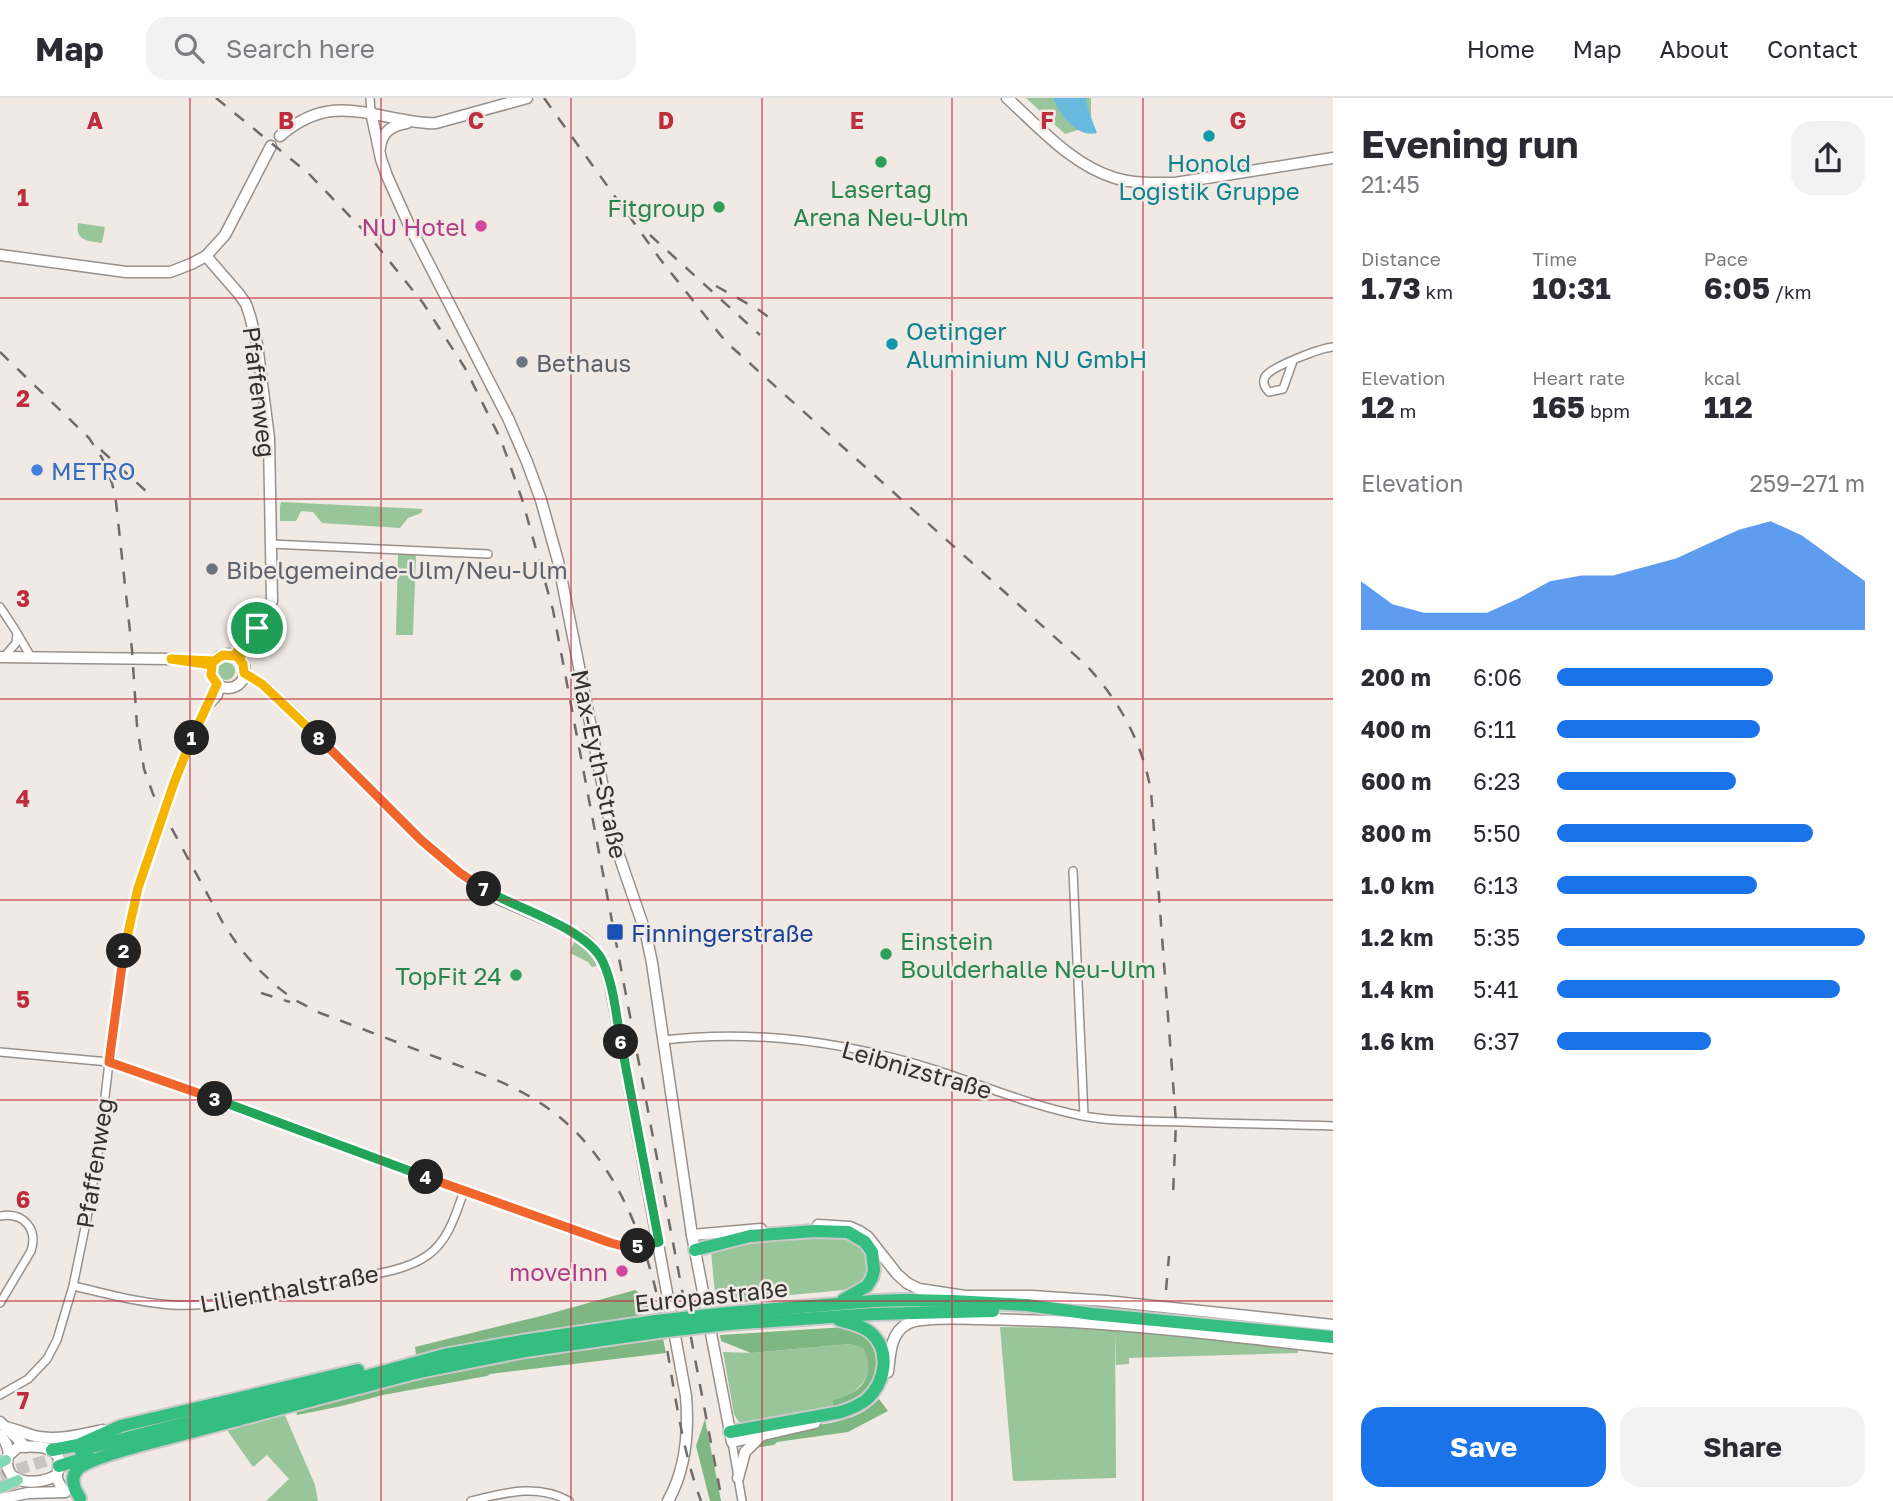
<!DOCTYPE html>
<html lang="en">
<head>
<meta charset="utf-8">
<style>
  body { margin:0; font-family:"Golos Text",sans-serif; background:#f2f2f3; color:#2b2b33; height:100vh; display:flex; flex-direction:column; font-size:26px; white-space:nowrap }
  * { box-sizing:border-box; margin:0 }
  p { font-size:23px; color:#7c7c81 }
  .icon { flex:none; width:38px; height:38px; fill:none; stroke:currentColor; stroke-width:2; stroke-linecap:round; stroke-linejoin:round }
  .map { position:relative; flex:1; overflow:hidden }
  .drawer { display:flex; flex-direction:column; background:#fff; width:560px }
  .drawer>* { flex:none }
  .pin { position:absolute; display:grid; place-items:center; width:60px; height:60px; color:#fff; margin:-30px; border:4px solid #fff; border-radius:50%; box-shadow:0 2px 7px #0007 }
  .km { position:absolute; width:35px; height:35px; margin:-18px; border-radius:50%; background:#222; color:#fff; font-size:19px; line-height:35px; text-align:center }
  .round { display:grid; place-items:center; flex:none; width:74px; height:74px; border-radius:21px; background:#f2f2f3 }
  .headline { display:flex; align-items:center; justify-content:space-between; height:119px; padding:0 28px }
  h1 { font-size:38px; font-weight:700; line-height:52px }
  .metrics { display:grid; grid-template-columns:repeat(3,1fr); gap:10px; height:119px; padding:7px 28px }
  .metrics div { display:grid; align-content:center }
  .metrics b { font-size:30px; font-weight:700 }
  .metrics small { font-size:19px; font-weight:400 }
  .metrics p { font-size:19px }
  .chart { height:196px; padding:14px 28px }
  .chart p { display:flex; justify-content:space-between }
  .chart svg { width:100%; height:126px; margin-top:7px; fill:#1a73e8; opacity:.7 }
  .action { display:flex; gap:14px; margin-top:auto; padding:14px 28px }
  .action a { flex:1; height:80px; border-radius:21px; background:#1a73e8; color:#fff; font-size:28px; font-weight:700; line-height:80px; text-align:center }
  .action a+a { background:#f2f2f3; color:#2b2b33 }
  ul { padding:0 28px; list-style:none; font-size:23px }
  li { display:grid; grid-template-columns:112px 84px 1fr; align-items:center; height:52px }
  li i { height:18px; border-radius:9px; background:#1a73e8 }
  header { display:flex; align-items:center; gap:42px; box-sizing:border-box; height:98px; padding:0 35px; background:#fff; border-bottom:2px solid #e1e1e2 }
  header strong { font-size:33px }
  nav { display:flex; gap:38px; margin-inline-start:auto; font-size:24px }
  .search { width:490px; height:63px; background:#f2f2f3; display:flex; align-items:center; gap:18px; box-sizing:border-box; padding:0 24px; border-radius:21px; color:#7c7c81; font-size:26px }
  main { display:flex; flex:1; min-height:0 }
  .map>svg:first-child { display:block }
  .green { fill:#99c59a }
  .forest { fill:#7fb782 }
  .water { fill:#68badf }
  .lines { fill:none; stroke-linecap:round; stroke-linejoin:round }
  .highway-tunnel { stroke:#cbc4c0; stroke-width:12; stroke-dasharray:12 6; stroke-linecap:butt }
  .street-casing { stroke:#97908b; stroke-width:10 }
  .secondary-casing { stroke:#97908b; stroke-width:13 }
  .primary-casing { stroke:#cac9c9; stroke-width:14 }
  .highway-casing { stroke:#cac9c9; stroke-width:16 }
  .street { stroke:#fff; stroke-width:7 }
  .secondary { stroke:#fff; stroke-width:10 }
  .primary { stroke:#85d8b4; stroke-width:10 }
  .highway { stroke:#34be82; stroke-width:12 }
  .rail { stroke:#706b69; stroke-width:2.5; stroke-dasharray:12 12; stroke-linecap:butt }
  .highway-bridge-casing { stroke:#cac9c9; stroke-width:16; stroke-linecap:butt }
  .highway-bridge { stroke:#34be82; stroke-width:12 }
  .split-1-casing { stroke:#fff; stroke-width:14 }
  .split-2-casing { stroke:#fff; stroke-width:14 }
  .split-3-casing { stroke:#fff; stroke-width:14 }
  .split-4-casing { stroke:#fff; stroke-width:14 }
  .split-5-casing { stroke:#fff; stroke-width:14 }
  .split-6-casing { stroke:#fff; stroke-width:14 }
  .split-7-casing { stroke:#fff; stroke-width:14 }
  .split-8-casing { stroke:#fff; stroke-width:14 }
  .split-9-casing { stroke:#fff; stroke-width:14 }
  .split-1 { stroke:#f5b400; stroke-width:9 }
  .split-2 { stroke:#f5b400; stroke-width:9 }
  .split-3 { stroke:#f0652b; stroke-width:9 }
  .split-4 { stroke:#22a559; stroke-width:9 }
  .split-5 { stroke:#f0652b; stroke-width:9 }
  .split-6 { stroke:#22a559; stroke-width:9 }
  .split-7 { stroke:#22a559; stroke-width:9 }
  .split-8 { stroke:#f0652b; stroke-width:9 }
  .split-9 { stroke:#f5b400; stroke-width:9 }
  .grid { fill:none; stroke:#be2d3e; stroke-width:2; stroke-opacity:0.55 }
  .culture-dot { fill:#0f9aa8; stroke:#f1e9e4; stroke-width:2.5 }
  .leisure-dot { fill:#2e9e5b; stroke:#f1e9e4; stroke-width:2.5 }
  .hotel-dot { fill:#d1479c; stroke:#f1e9e4; stroke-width:2.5 }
  .worship-dot { fill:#6b7280; stroke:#f1e9e4; stroke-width:2.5 }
  .shop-dot { fill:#3f7fe0; stroke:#f1e9e4; stroke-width:2.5 }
  .transit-dot { fill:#1a4fb4; stroke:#f1e9e4; stroke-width:2.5 }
  .labels { text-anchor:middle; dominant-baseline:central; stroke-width:5; stroke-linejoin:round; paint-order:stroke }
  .culture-label { font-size:24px; fill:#0d838f; stroke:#f1e9e4 }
  .leisure-label { font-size:24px; fill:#27864d; stroke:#f1e9e4; text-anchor:end }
  .hotel-label { font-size:24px; fill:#b23c85; stroke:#f1e9e4; text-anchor:end }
  .worship-label { font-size:24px; fill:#5b616d; stroke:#f1e9e4; text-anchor:start }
  .street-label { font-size:24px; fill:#33302e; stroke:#f1e9e4 }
  .shop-label { font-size:24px; fill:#366cbe; stroke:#f1e9e4; text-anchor:start }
  .transit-label { font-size:24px; fill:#164399; stroke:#f1e9e4; text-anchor:start }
  .grid-label { font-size:23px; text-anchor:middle; font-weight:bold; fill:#be2d3e; stroke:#f1e9e4; stroke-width:5; stroke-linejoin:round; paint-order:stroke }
</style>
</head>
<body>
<header>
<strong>Map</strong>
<div class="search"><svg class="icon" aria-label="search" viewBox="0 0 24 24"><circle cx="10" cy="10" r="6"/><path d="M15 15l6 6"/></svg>Search here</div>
<nav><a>Home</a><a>Map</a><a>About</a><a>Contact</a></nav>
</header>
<main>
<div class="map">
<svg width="1333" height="1403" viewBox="0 0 1333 1403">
  <rect width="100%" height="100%" fill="#f1e9e4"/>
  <g class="green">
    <polygon points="1026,0 1091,0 1091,28 1065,36"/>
    <path d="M78 125 105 129 102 145C88 143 75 143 78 125Z"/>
    <polygon points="281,404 423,411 421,415 408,420 400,430 322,425 313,414 301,413 296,423 280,423 280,408"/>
    <polygon points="398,457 416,457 413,537 396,537"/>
    <circle cx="226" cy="573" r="9"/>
    <path d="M574 844C586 849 591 857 597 868L592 869 588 864 570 855Z"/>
    <polygon points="803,1137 850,1139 867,1153 870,1175 863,1183 844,1192 769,1199 716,1206 711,1153 743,1144"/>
    <polygon points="1000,1229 1114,1230 1298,1251 1298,1255 1129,1260 1129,1266 1116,1267 1115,1233 1116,1380 1013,1383"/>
    <path d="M850 1246 863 1250C880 1284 853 1290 834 1312L743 1326 738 1323 734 1316 723 1254 751 1255Z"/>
    <polygon points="284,1315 315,1387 318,1403 266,1403 289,1381 267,1357 253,1369 227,1332"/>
  </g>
  <g class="forest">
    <polygon points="635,1192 647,1201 649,1214 632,1220 547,1232 416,1257 415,1249 545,1217"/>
    <path d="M846 1229C853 1232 862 1233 867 1238 886 1255 881 1281 864 1297 857 1304 844 1308 834 1312L833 1302C861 1296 877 1278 863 1250L850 1246 751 1255 721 1243 720 1237Z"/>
    <polygon points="662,1236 666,1255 490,1276 487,1278 383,1297 342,1308 297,1317 296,1310 387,1286 500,1261"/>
    <path d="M879 1301 888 1313 848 1334 777 1344 774 1347 754 1350C782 1326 824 1331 857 1317 866 1313 873 1307 879 1301Z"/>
    <polygon points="705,1321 721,1403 710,1403 696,1348"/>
  </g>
  <path class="water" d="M1053 0H1086L1088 11 1097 35C1077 40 1059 16 1053 0Z"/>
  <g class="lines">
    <polyline class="highway-tunnel" points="0,1377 80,1352"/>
    <defs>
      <g id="street">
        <polyline points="370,0 371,14"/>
        <path d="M1293 263 1283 291 1269 294C1265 290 1262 285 1265 279 1270 269 1321 250 1333 249"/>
        <polyline points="271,446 488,456"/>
        <polyline points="0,509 14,530 31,559"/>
        <polyline points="4,559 16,545 17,536"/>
        <polyline points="210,607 218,598 221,589"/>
        <polyline points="1073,773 1084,1018"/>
        <path d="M663 942C756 931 847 944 936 972 985 988 1032 1008 1083 1018 1116 1024 1151 1023 1184 1024 1234 1026 1283 1026 1333 1028"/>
        <path d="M0 954 109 964 122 967 611 1145C628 1150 641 1147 659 1144"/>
        <path d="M0 1118C24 1114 38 1131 31 1153L0 1205"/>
        <path d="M73 1188C105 1195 139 1205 172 1207 222 1210 277 1194 326 1185 357 1178 402 1176 428 1157 449 1142 456 1115 464 1093"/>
        <polyline points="0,1297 28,1281 47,1261 57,1242 73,1188 87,1120 99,1050 110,956 126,836 138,790 174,685 182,662 217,586"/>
        <polyline points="732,1344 742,1403"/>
        <path d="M471 1403C504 1395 537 1385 569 1403"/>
      </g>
      <g id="secondary">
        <path d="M1007 0C1039 29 1072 67 1115 80 1135 86 1155 85 1175 85L1333 60"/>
        <polyline points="371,14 381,61 387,78 409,127 508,320 527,364 541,402 558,463 613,740 646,836 652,865 692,1137 732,1344 815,1325"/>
        <path d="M280 38C320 3 351 11 398 21 411 23 423 26 436 25L527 0"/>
        <path d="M380 50C381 35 392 27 407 25"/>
        <polyline points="0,157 126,174 170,174 191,166 206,158 225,137 271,48"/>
        <polyline points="206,158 239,196 246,206 250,218 257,246 269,340 272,503 239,561"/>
        <circle cx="228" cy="573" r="17"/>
        <polyline points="0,559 171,561 214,563"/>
        <path d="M244 575 262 586 302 623 421 742 460 775 499 801 552 824 582 839 589 845 602 861 610 885 686 1298C689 1334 686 1371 668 1403"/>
        <polyline points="818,1127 850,1129 859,1133 868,1139 897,1176 907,1185 919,1191 965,1198 1032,1198 1106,1203 1333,1227"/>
        <polyline points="692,1137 761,1131"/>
        <path d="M888 1274C890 1258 890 1235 907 1226 921 1218 963 1221 981 1221 1011 1222 1041 1222 1072 1224 1159 1229 1247 1240 1333 1250"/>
        <polyline points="0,1324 26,1349"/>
        <path d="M5 1329C15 1331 21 1334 31 1337 54 1344 81 1337 103 1332"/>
        <polyline points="0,1337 6,1345 9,1355"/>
        <path d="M57 1377C39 1388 1 1388 8 1358L18 1349C30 1348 56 1346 59 1362 61 1368 57 1373 57 1379 57 1384 62 1390 65 1394"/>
        <polyline points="738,1380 745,1354 762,1337"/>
        <polyline points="0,1401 28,1395 65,1394"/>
      </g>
      <g id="primary">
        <polyline points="0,1365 6,1362"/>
        <polyline points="0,1390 18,1382"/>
      </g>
      <g id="highway">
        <polyline points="695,1152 750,1138 815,1133 848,1134 865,1144 872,1154 874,1172 872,1180 867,1188 843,1202"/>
        <polyline points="727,1215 874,1203 905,1202 953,1203 1027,1207 1092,1216 1333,1239"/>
        <polyline points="728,1226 874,1216 993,1213"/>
        <polyline points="414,1275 525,1253 658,1234"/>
        <path d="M730 1334 841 1314C850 1311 858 1308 866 1302 885 1285 892 1253 870 1234 861 1227 850 1225 839 1222"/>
        <polyline points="52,1352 78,1347 121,1328 358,1272"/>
        <polyline points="80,1352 341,1285 444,1257 522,1243 656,1223"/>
        <polyline points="59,1368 89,1359"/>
        <path d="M80 1400C74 1391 69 1380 78 1371 91 1359 150 1345 169 1340 253 1318 336 1296 419 1274"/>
      </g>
    </defs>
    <use href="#street" class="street-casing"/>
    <use href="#secondary" class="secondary-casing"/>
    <use href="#primary" class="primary-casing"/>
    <use href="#highway" class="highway-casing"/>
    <use href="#street" class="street"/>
    <use href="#secondary" class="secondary"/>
    <use href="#primary" class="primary"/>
    <use href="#highway" class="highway"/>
    <g class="rail">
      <polyline points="216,0 308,75 370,139 423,205 465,270 501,342 522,401 553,512 722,1403"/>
      <path d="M544 0 660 161 726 244 1087 568C1120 604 1142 644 1151 693L1176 1024 1173 1098"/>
      <polyline points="650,137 760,237"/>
      <polyline points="716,188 759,212 775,224"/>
      <path d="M0 254 89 340 102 360 112 385 116 404 132 552 137 628 144 671 153 696 223 825 239 849 256 869 275 887 293 901 320 915C361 930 403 947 444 962 472 973 501 982 527 997 598 1036 634 1109 654 1185 671 1255 676 1336 701 1403"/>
      <polyline points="101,352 147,394"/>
      <polyline points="261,895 290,904"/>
      <polyline points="1166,1192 1169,1158"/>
    </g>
    <defs>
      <g id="highway-bridge">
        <polyline points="656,1223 727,1215"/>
        <polyline points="658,1234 728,1226"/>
      </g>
    </defs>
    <use href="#highway-bridge" class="highway-bridge-casing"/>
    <use href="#highway-bridge" class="highway-bridge"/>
  </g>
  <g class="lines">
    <defs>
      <polyline id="split-1" points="192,640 217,586 211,577 212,567 171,561 214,563 223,557 234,558 248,538 257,530"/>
      <polyline id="split-2" points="124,853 138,790 174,685 192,640"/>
      <polyline id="split-3" points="124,853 109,964 215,1001"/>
      <polyline id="split-4" points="215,1001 426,1079"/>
      <polyline id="split-5" points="426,1079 611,1145 623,1148 638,1148"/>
      <polyline id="split-6" points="621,944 659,1144 638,1148"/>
      <path id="split-7" d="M484 791C516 811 588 830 603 864 614 888 616 918 621 944"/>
      <polyline id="split-8" points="319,640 421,742 460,775 484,791"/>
      <polyline id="split-9" points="257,530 239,561 243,566 244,575 262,586 319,640"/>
    </defs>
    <use href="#split-1" class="split-1-casing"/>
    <use href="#split-2" class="split-2-casing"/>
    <use href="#split-3" class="split-3-casing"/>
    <use href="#split-4" class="split-4-casing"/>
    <use href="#split-5" class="split-5-casing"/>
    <use href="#split-6" class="split-6-casing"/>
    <use href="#split-7" class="split-7-casing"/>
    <use href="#split-8" class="split-8-casing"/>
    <use href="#split-9" class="split-9-casing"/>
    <use href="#split-1" class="split-1"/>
    <use href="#split-2" class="split-2"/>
    <use href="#split-3" class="split-3"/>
    <use href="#split-4" class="split-4"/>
    <use href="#split-5" class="split-5"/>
    <use href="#split-6" class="split-6"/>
    <use href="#split-7" class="split-7"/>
    <use href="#split-8" class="split-8"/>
    <use href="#split-9" class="split-9"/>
  </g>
  <path class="grid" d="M190 0V1403M381 0V1403M571 0V1403M762 0V1403M952 0V1403M1143 0V1403M0 200H1333M0 401H1333M0 601H1333M0 802H1333M0 1002H1333M0 1203H1333"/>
  <g class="culture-dot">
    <circle cx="1209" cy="38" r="7"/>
    <circle cx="892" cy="246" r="7"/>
  </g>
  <g class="leisure-dot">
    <circle cx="881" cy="64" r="7"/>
    <circle cx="719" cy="109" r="7"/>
    <circle cx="886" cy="856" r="7"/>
    <circle cx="516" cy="877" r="7"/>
  </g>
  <g class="hotel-dot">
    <circle cx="481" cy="128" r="7"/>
    <circle cx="622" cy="1173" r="7"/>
  </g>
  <g class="worship-dot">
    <circle cx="522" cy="264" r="7"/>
    <circle cx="212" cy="471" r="7"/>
  </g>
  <circle class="shop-dot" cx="37" cy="372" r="7"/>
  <rect class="transit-dot" x="606" y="825" width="18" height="18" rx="3.5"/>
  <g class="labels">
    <g class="culture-label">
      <text x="1209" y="64">Honold<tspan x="1209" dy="28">Logistik Gruppe</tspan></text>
      <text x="906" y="232" text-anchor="start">Oetinger<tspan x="906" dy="28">Aluminium NU GmbH</tspan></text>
    </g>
    <g class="leisure-label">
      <text x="881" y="90" text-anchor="middle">Lasertag<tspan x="881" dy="28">Arena Neu-Ulm</tspan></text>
      <text x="705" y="109">Fitgroup</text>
      <text x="900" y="842" text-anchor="start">Einstein<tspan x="900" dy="28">Boulderhalle Neu-Ulm</tspan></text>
      <text x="502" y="877">TopFit 24</text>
    </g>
    <g class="hotel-label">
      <text x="467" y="128">NU Hotel</text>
      <text x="608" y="1173">moveInn</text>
    </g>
    <g class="worship-label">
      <text x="536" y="264">Bethaus</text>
      <text x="226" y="471">Bibelgemeinde-Ulm/Neu-Ulm</text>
    </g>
    <g class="street-label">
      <text transform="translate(260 294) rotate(83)">Pfaffenweg</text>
      <text transform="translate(600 666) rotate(78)">Max-Eyth-Straße</text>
      <text transform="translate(917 971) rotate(16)">Leibnizstraße</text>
      <text transform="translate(94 1065) rotate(-81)">Pfaffenweg</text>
      <text transform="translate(289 1190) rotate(-10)">Lilienthalstraße</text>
      <text transform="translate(711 1197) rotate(-6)">Europastraße</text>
    </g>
    <g class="shop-label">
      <text x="51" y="372">METRO</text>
    </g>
    <g class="transit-label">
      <text x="631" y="834">Finningerstraße</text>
    </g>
  </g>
  <g class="grid-label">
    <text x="95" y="31">A</text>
    <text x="286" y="31">B</text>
    <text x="476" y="31">C</text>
    <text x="666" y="31">D</text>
    <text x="857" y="31">E</text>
    <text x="1047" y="31">F</text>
    <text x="1238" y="31">G</text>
    <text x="23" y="108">1</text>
    <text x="23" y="309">2</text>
    <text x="23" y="509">3</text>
    <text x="23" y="709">4</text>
    <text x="23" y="910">5</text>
    <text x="23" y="1110">6</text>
    <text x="23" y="1311">7</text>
  </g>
</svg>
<div class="pin" style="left:257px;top:530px;background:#1e9e55"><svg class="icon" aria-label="arrive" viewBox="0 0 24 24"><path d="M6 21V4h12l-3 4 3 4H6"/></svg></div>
<b class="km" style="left:192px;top:640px">1</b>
<b class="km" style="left:124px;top:853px">2</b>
<b class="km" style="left:215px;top:1001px">3</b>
<b class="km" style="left:426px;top:1079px">4</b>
<b class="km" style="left:638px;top:1148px">5</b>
<b class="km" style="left:621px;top:944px">6</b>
<b class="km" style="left:484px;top:791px">7</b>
<b class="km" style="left:319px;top:640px">8</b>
</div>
<section class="drawer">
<div class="headline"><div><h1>Evening run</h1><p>21:45</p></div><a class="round"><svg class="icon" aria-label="share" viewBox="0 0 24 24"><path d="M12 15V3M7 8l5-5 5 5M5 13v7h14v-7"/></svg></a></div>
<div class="metrics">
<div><p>Distance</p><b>1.73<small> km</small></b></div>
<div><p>Time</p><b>10:31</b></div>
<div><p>Pace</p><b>6:05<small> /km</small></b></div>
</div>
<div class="metrics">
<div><p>Elevation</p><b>12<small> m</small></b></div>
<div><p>Heart rate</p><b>165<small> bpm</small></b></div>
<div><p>kcal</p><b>112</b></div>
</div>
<div class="chart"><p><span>Elevation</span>259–271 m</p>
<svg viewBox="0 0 160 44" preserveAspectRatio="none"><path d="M0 44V27L10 35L20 38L30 38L40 38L50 33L60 27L70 25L80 25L90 22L100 19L110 14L120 9L130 6L140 11L150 19L160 27V44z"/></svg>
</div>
<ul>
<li><b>200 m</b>6:06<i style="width:70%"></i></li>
<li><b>400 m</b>6:11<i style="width:66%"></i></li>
<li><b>600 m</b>6:23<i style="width:58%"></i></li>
<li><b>800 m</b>5:50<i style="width:83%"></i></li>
<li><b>1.0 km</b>6:13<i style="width:65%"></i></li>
<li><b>1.2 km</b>5:35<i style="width:100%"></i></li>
<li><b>1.4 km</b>5:41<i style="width:92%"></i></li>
<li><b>1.6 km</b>6:37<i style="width:50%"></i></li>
</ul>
<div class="action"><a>Save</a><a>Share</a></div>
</section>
</main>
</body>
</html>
